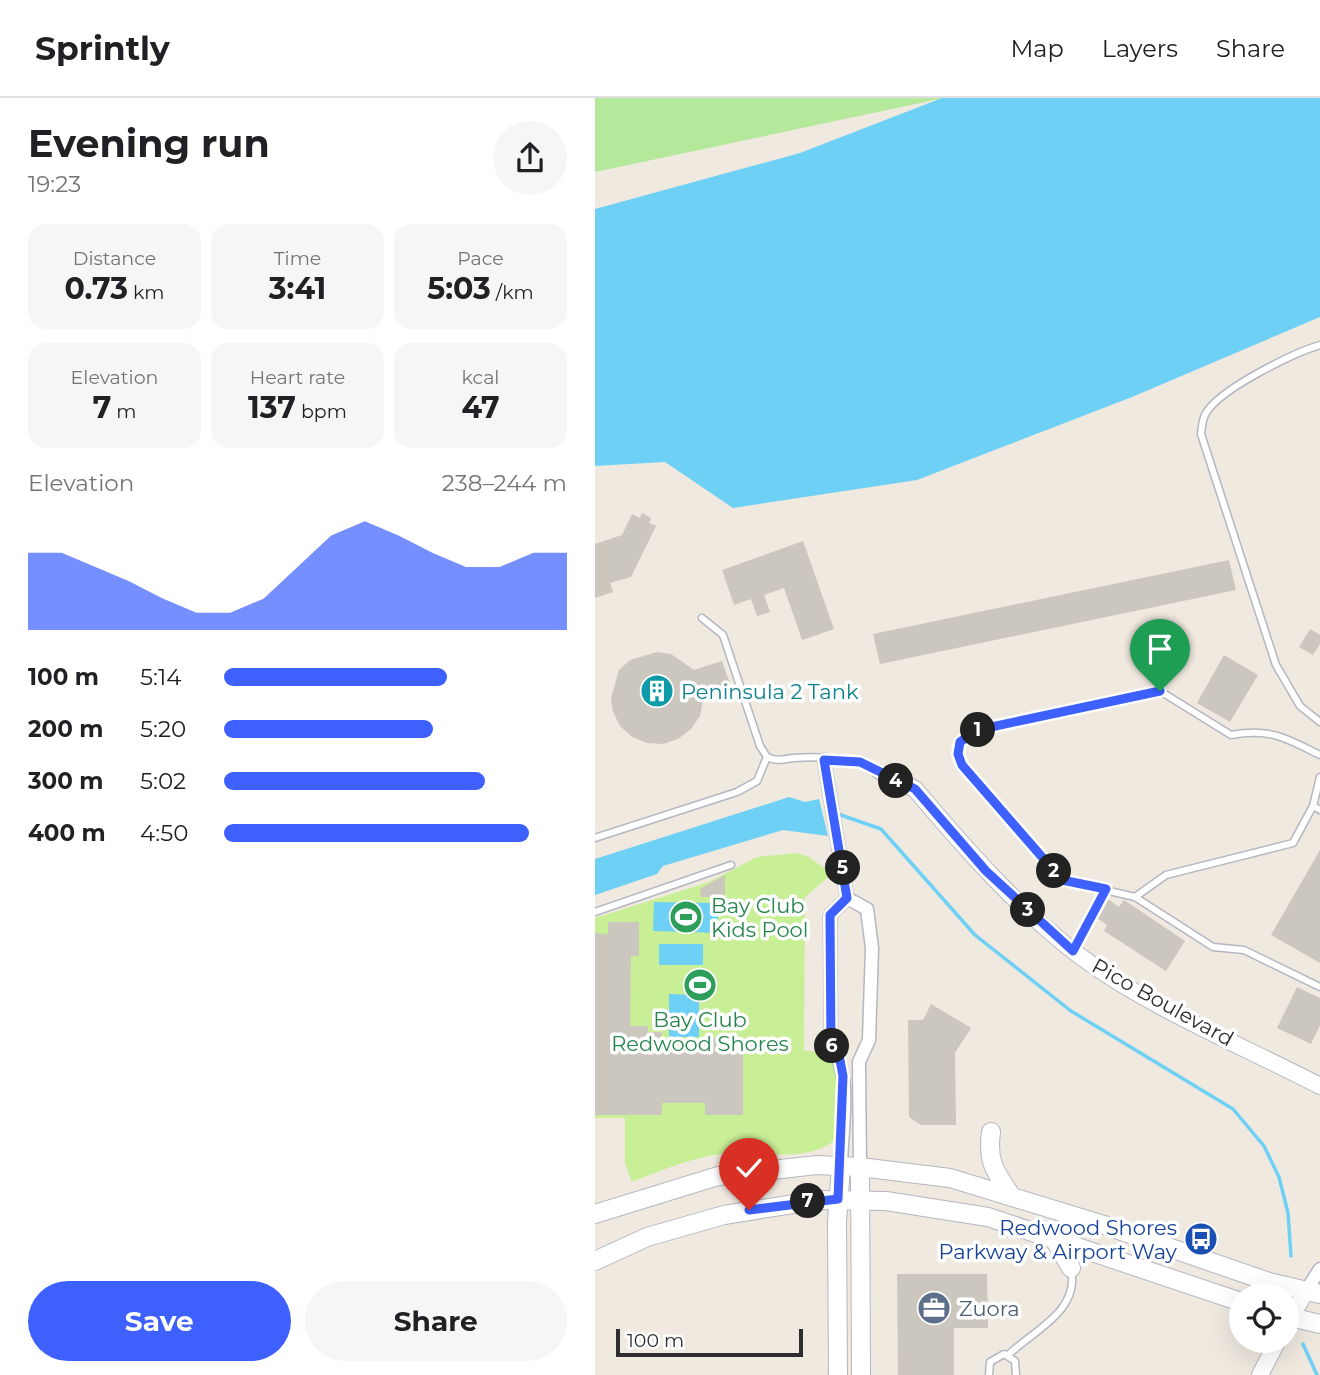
<!DOCTYPE html>
<html lang="en">
<head>
<meta charset="utf-8">
<style>
  body { margin:0; font-family:Montserrat,sans-serif; background:#f6f6f6; color:#202124; height:100vh; display:flex; flex-direction:column; font-size:26px; white-space:nowrap }
  * { box-sizing:border-box; margin:0 }
  p { font-size:23px; color:#757577 }
  .icon { flex:none; width:38px; height:38px; fill:none; stroke:currentColor; stroke-width:2; stroke-linecap:round; stroke-linejoin:round }
  .map { position:relative; flex:1; overflow:hidden }
  .sheet { display:flex; flex-direction:column; background:#fff; width:595px }
  .sheet>* { flex:none }
  .controls { position:absolute; left:634px; top:1185px; display:grid; gap:14px }
  .controls a { display:grid; place-items:center; width:70px; height:70px; border-radius:50%; background:#fff; box-shadow:0 7px 28px #0002; font-size:35px }
  .scale { position:absolute; left:21px; bottom:18px; width:187px; box-sizing:border-box; padding-left:7px; border:4px solid #2e2e2e; border-top:0; font-size:19px; line-height:24px; white-space:nowrap; color:#2e2e2e; -webkit-text-stroke:5px #fff; paint-order:stroke }
  .pin { position:absolute; display:grid; place-items:center; width:60px; height:60px; color:#fff; margin:-72px -30px; border-radius:50% 50% 50% 0; rotate:-45deg; box-shadow:0 0 7px #0007 }
  .pin .icon { rotate:45deg }
  .km { position:absolute; width:35px; height:35px; margin:-18px; border-radius:50%; background:#222; color:#fff; font-size:19px; line-height:35px; text-align:center }
  .round { display:grid; place-items:center; flex:none; width:74px; height:74px; border-radius:37px; background:#f6f6f6 }
  .summary { display:flex; align-items:center; justify-content:space-between; height:119px; padding:0 28px }
  h1 { font-size:38px; font-weight:700; line-height:52px }
  .metrics { display:grid; grid-template-columns:repeat(3,1fr); gap:10px; height:119px; padding:7px 28px }
  .metrics div { display:grid; align-content:center; border-radius:18px; background:#f6f6f6; text-align:center }
  .metrics b { font-size:30px; font-weight:700 }
  .metrics small { font-size:19px; font-weight:400 }
  .metrics p { font-size:19px }
  .chart { height:196px; padding:14px 28px }
  .chart p { display:flex; justify-content:space-between }
  .chart svg { width:100%; height:126px; margin-top:7px; fill:#3d60ff; opacity:.7 }
  .primary-button { display:flex; gap:14px; margin-top:auto; padding:14px 28px }
  .primary-button a { flex:1; height:80px; border-radius:42px; background:#3d60ff; color:#fff; font-size:28px; font-weight:700; line-height:80px; text-align:center }
  .primary-button a+a { background:#f6f6f6; color:#202124 }
  ul { padding:0 28px; list-style:none; font-size:23px }
  li { display:grid; grid-template-columns:112px 84px 1fr; align-items:center; height:52px }
  li i { height:18px; border-radius:9px; background:#3d60ff }
  header { display:flex; align-items:center; gap:42px; box-sizing:border-box; height:98px; padding:0 35px; background:#fff; border-bottom:2px solid #e0e0e0 }
  header strong { font-size:33px }
  nav { display:flex; gap:38px; margin-inline-start:auto; font-size:24px }
  main { display:flex; flex:1; min-height:0 }
  .map>svg:first-child { display:block }
  .green { fill:#b4e89a }
  .pitch { fill:#c9ef96 }
  .water { fill:#6fd0f5 }
  .lines { fill:none; stroke-linecap:round; stroke-linejoin:round }
  .stream { stroke:#6fd0f5; stroke-width:3.5 }
  .building { fill:#cbc7be }
  .service-casing { stroke:#b4b6c1; stroke-width:9 }
  .minor-casing { stroke:#b4b6c1; stroke-width:15 }
  .tertiary-casing { stroke:#b4b6c1; stroke-width:18 }
  .secondary-casing { stroke:#b4b6c1; stroke-width:20 }
  .service { stroke:#fff; stroke-width:6 }
  .minor { stroke:#fff; stroke-width:12 }
  .tertiary { stroke:#fff; stroke-width:16 }
  .secondary { stroke:#fff; stroke-width:18 }
  .route-casing { stroke:#fff; stroke-width:14 }
  .route { stroke:#3d60ff; stroke-width:9 }
  .labels { text-anchor:middle; dominant-baseline:central; stroke-width:7; stroke-linejoin:round; paint-order:stroke }
  .culture-label { font-size:21px; fill:#0d838f; stroke:#fff; text-anchor:start }
  .leisure-label { font-size:21px; fill:#27864d; stroke:#fff; text-anchor:start }
  .street-label { font-size:21px; fill:#2e2e2e; stroke:#fff }
  .transit-label { font-size:21px; fill:#164399; stroke:#fff; text-anchor:end }
  .service-label { font-size:21px; fill:#4e5e75; stroke:#fff; text-anchor:start }
</style>
</head>
<body>
<header>
<strong>Sprintly</strong>
<nav><a>Map</a><a>Layers</a><a>Share</a></nav>
</header>
<main>
<section class="sheet">
<div class="summary"><div><h1>Evening run</h1><p>19:23</p></div><a class="round"><svg class="icon" aria-label="share" viewBox="0 0 24 24"><path d="M12 15V3M7 8l5-5 5 5M5 13v7h14v-7"/></svg></a></div>
<div class="metrics">
<div><p>Distance</p><b>0.73<small> km</small></b></div>
<div><p>Time</p><b>3:41</b></div>
<div><p>Pace</p><b>5:03<small> /km</small></b></div>
</div>
<div class="metrics">
<div><p>Elevation</p><b>7<small> m</small></b></div>
<div><p>Heart rate</p><b>137<small> bpm</small></b></div>
<div><p>kcal</p><b>47</b></div>
</div>
<div class="chart"><p><span>Elevation</span>238–244 m</p>
<svg viewBox="0 0 160 44" preserveAspectRatio="none"><path d="M0 44V17L10 17L20 22L30 27L40 33L50 38L60 38L70 33L80 22L90 11L100 6L110 11L120 17L130 22L140 22L150 17L160 17V44z"/></svg>
</div>
<ul>
<li><b>100 m</b>5:14<i style="width:65%"></i></li>
<li><b>200 m</b>5:20<i style="width:61%"></i></li>
<li><b>300 m</b>5:02<i style="width:76%"></i></li>
<li><b>400 m</b>4:50<i style="width:89%"></i></li>
</ul>
<div class="primary-button"><a>Save</a><a>Share</a></div>
</section>
<div class="map">
<svg width="725" height="1277" viewBox="0 0 725 1277">
  <rect width="100%" height="100%" fill="#efe9e0"/>
  <polygon class="green" points="0,0 349,0 0,74"/>
  <path class="pitch" d="M201 755 214 759 237 776 210 799 209 953 230 954 241 965 242 1040C214 1067 162 1052 126 1056 95 1060 65 1073 37 1084L30 1066V1020H0V820L114 784 162 759Z"/>
  <g class="water">
    <polygon points="347,0 725,0 725,219 537,299 322,382 138,410 70,364 0,368 0,111 205,55"/>
    <polygon points="194,699 210,704 224,701 233,738 188,732 68,768 62,776 0,797 0,761"/>
    <polygon points="59,804 123,805 123,835 58,833"/>
    <rect x="64" y="846" width="44" height="21"/>
    <polygon points="74,896 104,897 104,939 74,939"/>
  </g>
  <g class="lines">
    <g class="stream">
      <polyline points="240,715 286,731 380,837 476,913 638,1011 669,1048 684,1079 693,1115 696,1158"/>
      <polyline points="708,1246 722,1277"/>
    </g>
  </g>
  <g class="building">
    <polygon points="47,415 56,420 54,425 61,428 36,479 15,485 18,494 0,500 0,446 27,437 37,416 45,420"/>
    <polygon points="208,443 239,531 207,542 189,490 169,497 175,514 162,518 156,501 139,507 127,472"/>
    <polygon points="634,462 641,492 285,566 278,536"/>
    <polygon points="715,531 725,537 725,546 718,557 704,549"/>
    <polygon points="62,554 76,556 99,572 127,563 136,589 109,597 105,618 96,631 83,641 68,646 52,645 37,639 25,628 18,614 16,600 24,572 35,562"/>
    <polygon points="629,557 663,577 635,624 602,605"/>
    <polygon points="725,752 725,865 676,837"/>
    <polygon points="130,777 130,799 106,799 105,791"/>
    <polygon points="513,801 524,809 529,802 590,843 571,873 509,833 512,827 502,820"/>
    <polygon points="13,824 44,824 44,858 36,858 35,928 53,928 53,934 67,934 67,945 78,946 78,952 99,952 99,945 110,945 110,940 148,940 148,1017 110,1017 110,1005 67,1005 67,1017 0,1017 0,835 13,836"/>
    <polygon points="702,889 725,900 725,927 716,946 682,930"/>
    <polygon points="336,906 376,930 360,955 361,1027 326,1027 314,1019 313,922 328,922"/>
    <polygon points="302,1176 392,1176 393,1230 359,1230 359,1277 303,1277"/>
  </g>
  <g class="lines">
    <defs>
      <g id="service">
        <path d="M725 247C698 255 625 291 611 315 607 321 607 329 606 336L681 567 705 608 725 624"/>
        <path d="M107 520 128 537 165 648 172 659C182 664 188 661 199 660 227 658 259 661 283 674"/>
        <path d="M725 657C690 640 676 630 636 637L565 593 382 632 365 644 363 656 367 667 467 782 540 799 618 849 649 852 725 889"/>
        <polyline points="718,708 725,679"/>
        <polyline points="0,740 142,694 162,683 172,659"/>
        <polyline points="540,799 571,777 698,745 718,708 725,712"/>
        <polyline points="0,814 136,767"/>
        <polyline points="479,851 511,791"/>
        <path d="M413 1257C438 1233 485 1213 476 1172"/>
        <polyline points="394,1277 395,1264 409,1256 420,1263 421,1277"/>
      </g>
      <g id="minor">
        <polyline points="229,662 252,800"/>
        <polyline points="283,674 305,684"/>
        <polyline points="252,800 272,811 277,850 274,942 264,964 265,1069"/>
        <path d="M246 1068C246 1035 258 974 236 948L235 817 252 800"/>
        <polyline points="711,1193 725,1171"/>
      </g>
      <g id="tertiary">
        <path d="M305 684 320 691C368 748 418 805 477 852 546 906 646 947 725 988"/>
        <polyline points="691,1228 711,1193"/>
        <polyline points="665,1277 683,1242"/>
      </g>
      <g id="secondary">
        <path d="M396 1034C392 1065 400 1073 417 1099"/>
        <polyline points="265,1069 266,1277"/>
        <polyline points="0,1116 123,1078 222,1067 265,1069 355,1080 509,1127 674,1184 725,1196"/>
        <polyline points="459,1141 476,1170"/>
        <polyline points="0,1163 52,1139 129,1117 224,1102 291,1103 393,1119 646,1204"/>
        <polyline points="691,1218 725,1226"/>
        <polyline points="243,1277 242,1124 246,1068"/>
      </g>
    </defs>
    <use href="#service" class="service-casing"/>
    <use href="#minor" class="minor-casing"/>
    <use href="#tertiary" class="tertiary-casing"/>
    <use href="#secondary" class="secondary-casing"/>
    <use href="#service" class="service"/>
    <use href="#minor" class="minor"/>
    <use href="#tertiary" class="tertiary"/>
    <use href="#secondary" class="secondary"/>
  </g>
  <g class="lines">
    <defs>
      <polyline id="route" points="154,1112 243,1101 248,978 244,957 236,948 235,817 252,800 229,662 265,664 320,691 391,773 478,853 511,791 467,782 367,667 363,656 365,644 382,632 565,593"/>
    </defs>
    <use href="#route" class="route-casing"/>
    <use href="#route" class="route"/>
  </g>
  <defs>
    <symbol id="building-disc" viewBox="-11 -11 22 22"><circle r="9.5" fill="#0f9aa8" stroke="#fff"/><path d="M-4-6H4V6H1V3H-1V6H-4ZM-2.5-4.3h1.7v1.8h-1.7ZM.8-4.3h1.7v1.8H.8ZM-2.5-1h1.7V.8h-1.7ZM.8-1h1.7V.8H.8Z" fill="#fff"/></symbol>
    <symbol id="stadium-disc" viewBox="-11 -11 22 22"><circle r="9.5" fill="#2e9e5b" stroke="#fff"/><path d="M0-5a6.5 5 0 1 0 0 10a6.5 5 0 1 0 0-10ZM-3.5-1.8h7v3.6h-7Z" fill="#fff"/></symbol>
    <symbol id="bus-disc" viewBox="-11 -11 22 22"><circle r="9.5" fill="#1a4fb4" stroke="#fff"/><path d="M-5-6H5V4H4V6H2V4H-2V6H-4V4H-5ZM-3.5-4V0h7V-4ZM-3.5 1.2v1.5H-2V1.2ZM2 1.2v1.5H3.5V1.2Z" fill="#fff"/></symbol>
    <symbol id="office-disc" viewBox="-11 -11 22 22"><circle r="9.5" fill="#5c6f8a" stroke="#fff"/><path d="M-6-3h4V-5.5h4V-3h4V5H-6ZM-1-4.5V-3h2v-1.5ZM-6 0V1H6V0Z" fill="#fff"/></symbol>
  </defs>
  <g fill-rule="evenodd">
    <use href="#building-disc" x="43" y="574" width="38" height="38"/>
    <use href="#stadium-disc" x="72" y="800" width="38" height="38"/>
    <use href="#stadium-disc" x="86" y="868" width="38" height="38"/>
    <use href="#bus-disc" x="587" y="1122" width="38" height="38"/>
    <use href="#office-disc" x="320" y="1191" width="38" height="38"/>
  </g>
  <g class="labels">
    <g class="culture-label">
      <text x="86" y="593">Peninsula 2 Tank</text>
    </g>
    <g class="leisure-label">
      <text x="116" y="807">Bay Club<tspan x="116" dy="24">Kids Pool</tspan></text>
      <text x="105" y="921" text-anchor="middle">Bay Club<tspan x="105" dy="24">Redwood Shores</tspan></text>
    </g>
    <g class="street-label">
      <text transform="translate(568 904) rotate(29)">Pico Boulevard</text>
    </g>
    <g class="transit-label">
      <text x="582" y="1129">Redwood Shores<tspan x="582" dy="24">Parkway &amp; Airport Way</tspan></text>
    </g>
    <g class="service-label">
      <text x="364" y="1210">Zuora</text>
    </g>
  </g>
</svg>
<div class="controls">
<a><svg class="icon" aria-label="locate" viewBox="0 0 24 24"><circle cx="12" cy="12" r="6"/><path d="M12 2v4M12 18v4M2 12h4M18 12h4"/></svg></a>
</div>
<div class="scale">100 m</div>
<div class="pin" style="left:565px;top:593px;background:#1e9e55"><svg class="icon" aria-label="arrive" viewBox="0 0 24 24"><path d="M6 21V4h12l-3 4 3 4H6"/></svg></div>
<div class="pin" style="left:154px;top:1112px;background:#d93025"><svg class="icon" aria-label="check" viewBox="0 0 24 24"><path d="M5 12l5 5 9-10"/></svg></div>
<b class="km" style="left:383px;top:632px">1</b>
<b class="km" style="left:459px;top:773px">2</b>
<b class="km" style="left:433px;top:812px">3</b>
<b class="km" style="left:301px;top:683px">4</b>
<b class="km" style="left:248px;top:770px">5</b>
<b class="km" style="left:237px;top:948px">6</b>
<b class="km" style="left:213px;top:1103px">7</b>
</div>
</main>
</body>
</html>
